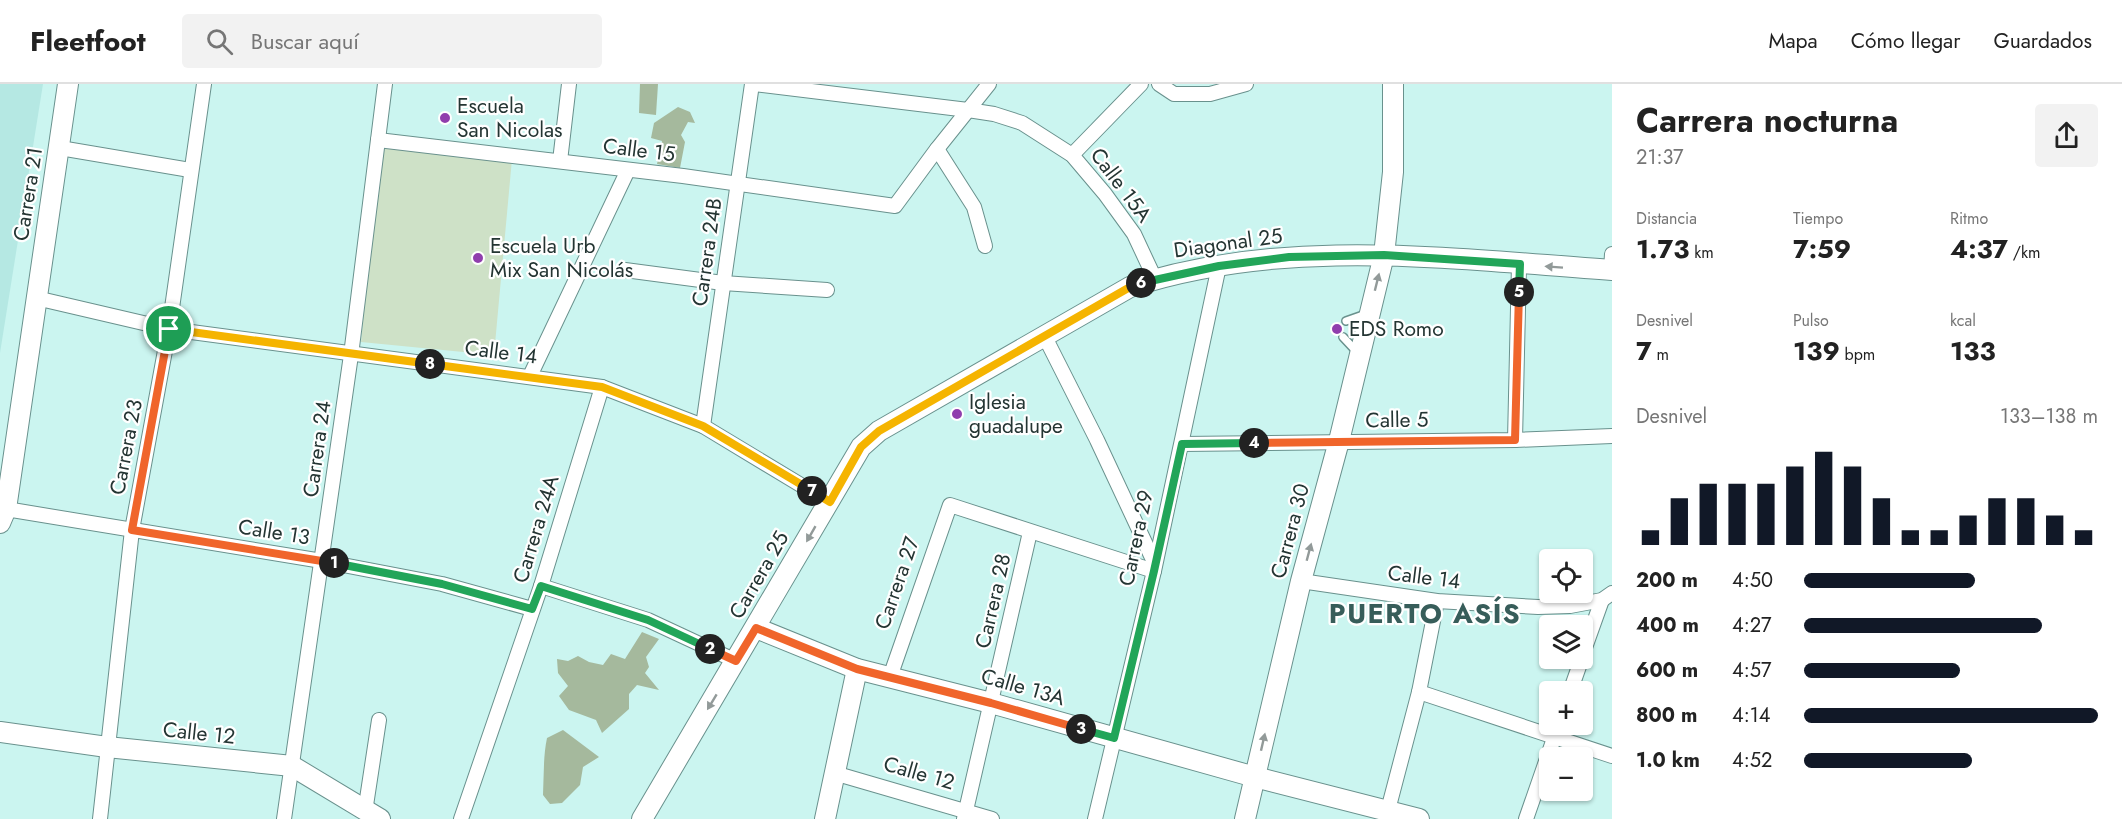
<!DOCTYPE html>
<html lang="es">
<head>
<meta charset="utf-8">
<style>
  body { margin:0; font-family:Jost,sans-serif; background:#f2f2f2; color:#222; height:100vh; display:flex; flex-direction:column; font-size:22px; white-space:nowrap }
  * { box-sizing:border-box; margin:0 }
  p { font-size:20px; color:#767676 }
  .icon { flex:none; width:33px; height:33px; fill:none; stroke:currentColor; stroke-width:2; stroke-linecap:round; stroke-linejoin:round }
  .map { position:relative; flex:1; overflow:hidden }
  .side { display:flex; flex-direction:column; background:#fff; width:510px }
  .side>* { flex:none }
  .buttons { position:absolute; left:1539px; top:465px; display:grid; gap:12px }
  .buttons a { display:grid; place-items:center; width:54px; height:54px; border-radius:6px; background:#fff; box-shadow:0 2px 4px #0004; font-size:30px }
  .pin { position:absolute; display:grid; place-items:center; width:51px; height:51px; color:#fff; margin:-26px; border:3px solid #fff; border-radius:50%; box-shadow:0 2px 6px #0007 }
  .km { position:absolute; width:30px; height:30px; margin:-15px; border-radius:50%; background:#222; color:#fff; font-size:16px; line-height:30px; text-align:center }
  .round { display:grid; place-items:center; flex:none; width:63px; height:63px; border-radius:6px; background:#f2f2f2 }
  .overview { display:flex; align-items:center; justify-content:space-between; height:102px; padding:0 24px }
  h1 { font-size:33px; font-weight:700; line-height:45px }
  .figures { display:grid; grid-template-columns:repeat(3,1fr); gap:9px; height:102px; padding:6px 24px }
  .figures div { display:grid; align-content:center }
  .figures b { font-size:26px; font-weight:700 }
  .figures small { font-size:16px; font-weight:400 }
  .figures p { font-size:16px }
  .chart { height:168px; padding:12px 24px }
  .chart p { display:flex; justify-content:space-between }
  .chart svg { width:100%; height:108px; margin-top:6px; stroke:#111827; stroke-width:6 }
  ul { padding:0 24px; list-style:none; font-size:20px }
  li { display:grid; grid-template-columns:96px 72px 1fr; align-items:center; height:45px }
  li i { height:15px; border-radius:8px; background:#111827 }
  header { display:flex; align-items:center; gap:36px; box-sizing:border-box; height:84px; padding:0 30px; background:#fff; border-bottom:2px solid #e0e0e0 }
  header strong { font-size:28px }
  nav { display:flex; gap:33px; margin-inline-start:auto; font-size:21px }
  .search { width:420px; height:54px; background:#f2f2f2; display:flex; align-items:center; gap:15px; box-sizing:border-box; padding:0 21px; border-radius:6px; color:#767676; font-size:22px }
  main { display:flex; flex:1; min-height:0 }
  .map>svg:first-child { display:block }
  .built { fill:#b5e8e3 }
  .green { fill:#cee1c7 }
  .forest { fill:#a5b99d }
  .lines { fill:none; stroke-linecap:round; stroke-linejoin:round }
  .lane-casing { stroke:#69918d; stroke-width:10 }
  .street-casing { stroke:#69918d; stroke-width:16 }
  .secondary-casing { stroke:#69918d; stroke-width:22 }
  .lane { stroke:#fff; stroke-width:7 }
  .street { stroke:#fff; stroke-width:14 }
  .secondary { stroke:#fff; stroke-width:20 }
  .oneway { fill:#929a99 }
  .split-1-casing { stroke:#fff; stroke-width:12 }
  .split-2-casing { stroke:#fff; stroke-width:12 }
  .split-3-casing { stroke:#fff; stroke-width:12 }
  .split-4-casing { stroke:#fff; stroke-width:12 }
  .split-5-casing { stroke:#fff; stroke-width:12 }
  .split-6-casing { stroke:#fff; stroke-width:12 }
  .split-7-casing { stroke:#fff; stroke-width:12 }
  .split-8-casing { stroke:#fff; stroke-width:12 }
  .split-9-casing { stroke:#fff; stroke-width:12 }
  .split-1 { stroke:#f0652b; stroke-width:8 }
  .split-2 { stroke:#22a559; stroke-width:8 }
  .split-3 { stroke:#f0652b; stroke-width:8 }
  .split-4 { stroke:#22a559; stroke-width:8 }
  .split-5 { stroke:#f0652b; stroke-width:8 }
  .split-6 { stroke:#22a559; stroke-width:8 }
  .split-7 { stroke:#f5b400; stroke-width:8 }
  .split-8 { stroke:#f5b400; stroke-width:8 }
  .split-9 { stroke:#f5b400; stroke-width:8 }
  .poi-dot { fill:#903ead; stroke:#fff; stroke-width:2 }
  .labels { text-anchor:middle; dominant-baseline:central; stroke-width:4.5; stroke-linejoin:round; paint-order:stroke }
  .poi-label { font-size:21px; fill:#243533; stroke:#fff; text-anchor:start }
  .street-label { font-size:21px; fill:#243533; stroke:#fff }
  .district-label { font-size:27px; font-weight:bold; letter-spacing:1.5px; fill:#375d5a; stroke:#fff }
</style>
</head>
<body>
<header>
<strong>Fleetfoot</strong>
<div class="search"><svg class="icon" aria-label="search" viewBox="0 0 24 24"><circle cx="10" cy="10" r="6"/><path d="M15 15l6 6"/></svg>Buscar aquí</div>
<nav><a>Mapa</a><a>Cómo llegar</a><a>Guardados</a></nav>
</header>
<main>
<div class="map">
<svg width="1612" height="735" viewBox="0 0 1612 735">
  <rect width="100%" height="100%" fill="#cbf5f0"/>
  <polygon class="built" points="0,0 43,0 0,269"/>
  <polygon class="green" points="380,63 512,75 494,271 361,258"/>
  <g class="forest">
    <polygon points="640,0 658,0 656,31 639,29"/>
    <polygon points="678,23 690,28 695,39 688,38 681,51 685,58 680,84 657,80 662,57 651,54 654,39"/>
    <polygon points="642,548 659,555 646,573 649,583 645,589 659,606 637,601 629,610 629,625 602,649 596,636 569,626 559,612 568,602 558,589 557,575 568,577 578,572 589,578 603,581 611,570 625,575"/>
    <path d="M563 646 599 673 583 683 580 701 562 719 550 720 543 711C544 692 543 673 547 654Z"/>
  </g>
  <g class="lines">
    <defs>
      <g id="lane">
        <polyline points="1346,237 1366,230"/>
        <polyline points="1343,253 1358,269"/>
      </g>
      <g id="street">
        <polyline points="754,0 968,26 994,30 1022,39 1072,71 1105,110 1134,150 1155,195"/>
        <polyline points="1159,0 1174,10 1210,10 1246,0"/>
        <polyline points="378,56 683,92 895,122 937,65 989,0"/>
        <polyline points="60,64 190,86"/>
        <polyline points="937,65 974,123 985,162"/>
        <polyline points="1072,71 1141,0"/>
        <polyline points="560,77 569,0"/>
        <polyline points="625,186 723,199 827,206"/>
        <polyline points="1611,186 1612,170"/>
        <polyline points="36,214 169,245 602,303 703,342 829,418"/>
        <polyline points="1045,253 1097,356 1155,480"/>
        <polyline points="530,292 628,86"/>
        <polyline points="703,342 752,0"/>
        <polyline points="1515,356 1519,180"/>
        <polyline points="1182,360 1515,356 1612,352"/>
        <polyline points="6,425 322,477 442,500 532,525"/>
        <polyline points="1301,497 1437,517 1538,523 1570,522 1602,516 1612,509"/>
        <polyline points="541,502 648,536 736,577"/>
        <polyline points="1582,572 1602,516"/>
        <polyline points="890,593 950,421 1154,487"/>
        <polyline points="1419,608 1612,672"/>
        <polyline points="1570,608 1582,574"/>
        <polyline points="834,689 992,735"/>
        <polyline points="1388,726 1419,608 1437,517"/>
        <polyline points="365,728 379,636"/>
        <polyline points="100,735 132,446 169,245 204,0"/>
        <polyline points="284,735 351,271 385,0"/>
        <polyline points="461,735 541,502 602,303"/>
        <polyline points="964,735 1030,448"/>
        <polyline points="1095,735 1154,487 1219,182"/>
        <polyline points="1526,735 1559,640"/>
      </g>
      <g id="secondary">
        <polyline points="0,439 6,425 68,0"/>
        <polyline points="756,544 857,585 991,619 1255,693 1419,735"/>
        <polyline points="0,648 107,663 292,682 380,735"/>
        <path d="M642 735 861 363 879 347 1130 203C1285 152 1452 175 1612 186"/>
        <polyline points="825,735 857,585"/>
        <polyline points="1245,735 1301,497 1339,357 1384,171 1393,88 1393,0"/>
      </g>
    </defs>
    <use href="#lane" class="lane-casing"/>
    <use href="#street" class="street-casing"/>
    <use href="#secondary" class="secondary-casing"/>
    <use href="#lane" class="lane"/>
    <use href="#street" class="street"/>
    <use href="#secondary" class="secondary"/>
  </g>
  <defs><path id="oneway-solid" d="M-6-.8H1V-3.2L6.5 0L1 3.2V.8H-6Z" transform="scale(1.5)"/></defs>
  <g class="oneway">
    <use href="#oneway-solid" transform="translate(1554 183) rotate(-176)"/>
    <use href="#oneway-solid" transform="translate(1377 198) rotate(-76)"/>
    <use href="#oneway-solid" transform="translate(811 450) rotate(120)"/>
    <use href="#oneway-solid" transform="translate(1309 468) rotate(-75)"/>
    <use href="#oneway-solid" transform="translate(712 618) rotate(121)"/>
    <use href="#oneway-solid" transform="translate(1263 658) rotate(-77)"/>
  </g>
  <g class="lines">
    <defs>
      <polyline id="split-1" points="169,245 132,446 334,479"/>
      <polyline id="split-2" points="334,479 442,500 532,525 541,502 648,536 710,565"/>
      <polyline id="split-3" points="710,565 736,577 756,544 857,585 991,619 1081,645"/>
      <polyline id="split-4" points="1081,645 1114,654 1154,487 1182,360 1254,359"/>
      <polyline id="split-5" points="1254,359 1515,356 1519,208"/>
      <polyline id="split-6" points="1141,199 1219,182 1289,173 1384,171 1520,180 1519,208"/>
      <polyline id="split-7" points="812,407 830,418 861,363 879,347 1130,203 1141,199"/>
      <polyline id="split-8" points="430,280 602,303 703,342 812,407"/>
      <polyline id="split-9" points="169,245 430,280"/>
    </defs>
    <use href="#split-1" class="split-1-casing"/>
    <use href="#split-2" class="split-2-casing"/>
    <use href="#split-3" class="split-3-casing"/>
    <use href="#split-4" class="split-4-casing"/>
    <use href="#split-5" class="split-5-casing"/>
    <use href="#split-6" class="split-6-casing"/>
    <use href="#split-7" class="split-7-casing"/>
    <use href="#split-8" class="split-8-casing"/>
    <use href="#split-9" class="split-9-casing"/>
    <use href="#split-1" class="split-1"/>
    <use href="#split-2" class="split-2"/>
    <use href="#split-3" class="split-3"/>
    <use href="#split-4" class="split-4"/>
    <use href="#split-5" class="split-5"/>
    <use href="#split-6" class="split-6"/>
    <use href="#split-7" class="split-7"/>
    <use href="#split-8" class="split-8"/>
    <use href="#split-9" class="split-9"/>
  </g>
  <g class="poi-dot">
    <circle cx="445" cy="34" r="6"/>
    <circle cx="478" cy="174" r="6"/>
    <circle cx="1337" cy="245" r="6"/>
    <circle cx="957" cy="330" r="6"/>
  </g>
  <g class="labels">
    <g class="poi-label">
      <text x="457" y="22">Escuela<tspan x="457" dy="24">San Nicolas</tspan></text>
      <text x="490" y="162">Escuela Urb<tspan x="490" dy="24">Mix San Nicolás</tspan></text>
      <text x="1349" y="245">EDS Romo</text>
      <text x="969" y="318">Iglesia<tspan x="969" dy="24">guadalupe</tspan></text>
    </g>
    <g class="street-label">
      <text transform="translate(639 66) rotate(7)">Calle 15</text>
      <text transform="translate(1121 101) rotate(53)">Calle 15A</text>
      <text transform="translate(28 110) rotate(-81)">Carrera 21</text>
      <text transform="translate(1228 159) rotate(-8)">Diagonal 25</text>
      <text transform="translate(707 168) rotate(-82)">Carrera 24B</text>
      <text transform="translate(501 268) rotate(7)">Calle 14</text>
      <text transform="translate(1397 336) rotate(-1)">Calle 5</text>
      <text transform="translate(126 363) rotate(-79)">Carrera 23</text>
      <text transform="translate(317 365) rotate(-82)">Carrera 24</text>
      <text transform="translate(536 445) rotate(-73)">Carrera 24A</text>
      <text transform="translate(1290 447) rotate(-75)">Carrera 30</text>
      <text transform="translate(274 448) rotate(9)">Calle 13</text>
      <text transform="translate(1136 454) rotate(-78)">Carrera 29</text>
      <text transform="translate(759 491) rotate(-60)">Carrera 25</text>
      <text transform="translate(1424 493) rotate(7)">Calle 14</text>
      <text transform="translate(897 499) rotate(-71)">Carrera 27</text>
      <text transform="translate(993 517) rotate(-77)">Carrera 28</text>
      <text transform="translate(1023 603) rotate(16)">Calle 13A</text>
      <text transform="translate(199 649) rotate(6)">Calle 12</text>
      <text transform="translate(919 689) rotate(16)">Calle 12</text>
    </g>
    <g class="district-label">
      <text x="1425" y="529">PUERTO ASÍS</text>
    </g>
  </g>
</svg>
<div class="buttons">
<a><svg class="icon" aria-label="locate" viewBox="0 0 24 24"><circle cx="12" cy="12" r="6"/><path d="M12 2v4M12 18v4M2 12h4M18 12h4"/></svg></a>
<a><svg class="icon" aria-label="layers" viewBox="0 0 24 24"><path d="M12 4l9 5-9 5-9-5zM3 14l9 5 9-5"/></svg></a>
<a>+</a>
<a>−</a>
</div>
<div class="pin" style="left:169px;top:245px;background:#1e9e55"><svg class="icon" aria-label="arrive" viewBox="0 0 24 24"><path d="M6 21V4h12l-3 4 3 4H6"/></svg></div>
<b class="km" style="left:334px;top:479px">1</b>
<b class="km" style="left:710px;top:565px">2</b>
<b class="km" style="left:1081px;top:645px">3</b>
<b class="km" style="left:1254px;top:359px">4</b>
<b class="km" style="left:1519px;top:208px">5</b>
<b class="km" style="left:1141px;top:199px">6</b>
<b class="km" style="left:812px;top:407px">7</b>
<b class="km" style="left:430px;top:280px">8</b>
</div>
<section class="side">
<div class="overview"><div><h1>Carrera nocturna</h1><p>21:37</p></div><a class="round"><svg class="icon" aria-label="share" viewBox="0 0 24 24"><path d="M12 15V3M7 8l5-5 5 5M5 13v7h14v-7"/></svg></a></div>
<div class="figures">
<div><p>Distancia</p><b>1.73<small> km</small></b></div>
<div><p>Tiempo</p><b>7:59</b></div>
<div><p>Ritmo</p><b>4:37<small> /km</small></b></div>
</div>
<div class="figures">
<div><p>Desnivel</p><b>7<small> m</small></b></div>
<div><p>Pulso</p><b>139<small> bpm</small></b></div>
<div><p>kcal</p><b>133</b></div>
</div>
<div class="chart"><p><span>Desnivel</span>133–138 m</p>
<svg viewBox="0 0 160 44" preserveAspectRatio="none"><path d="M5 44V38M15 44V25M25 44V19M35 44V19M45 44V19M55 44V12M65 44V6M75 44V12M85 44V25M95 44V38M105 44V38M115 44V32M125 44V25M135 44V25M145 44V32M155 44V38"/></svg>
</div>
<ul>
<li><b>200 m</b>4:50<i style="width:58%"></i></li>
<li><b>400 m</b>4:27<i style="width:81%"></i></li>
<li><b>600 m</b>4:57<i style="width:53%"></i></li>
<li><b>800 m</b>4:14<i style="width:100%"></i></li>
<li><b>1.0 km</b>4:52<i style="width:57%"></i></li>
</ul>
</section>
</main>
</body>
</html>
